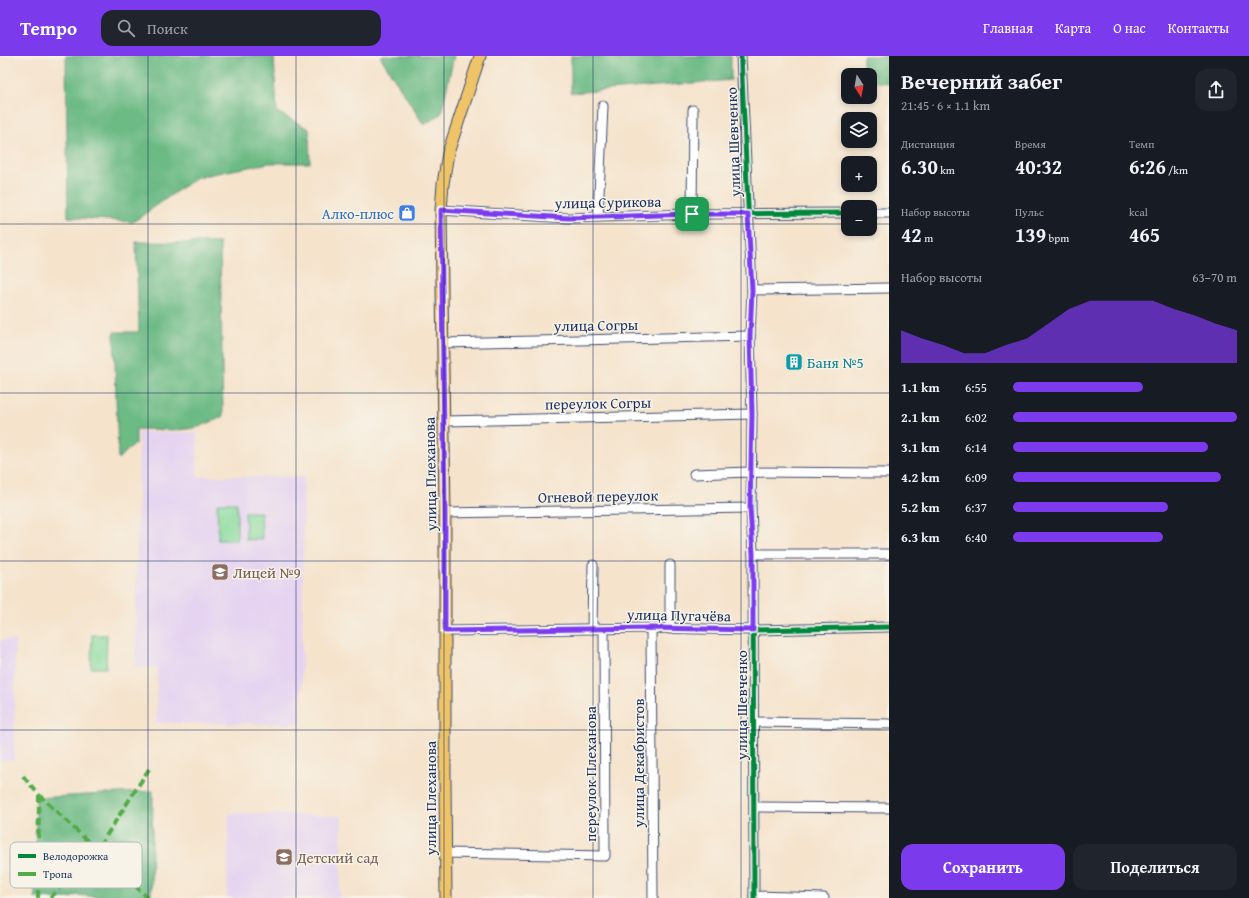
<!DOCTYPE html>
<html lang="ru">
<head>
<meta charset="utf-8">
<style>
  body { margin:0; font-family:"Gentium Book Plus",serif; background:#20242c; color:#f1f3f6; height:100vh; display:flex; flex-direction:column; font-size:15px; white-space:nowrap }
  * { box-sizing:border-box; margin:0 }
  p { font-size:13px; color:#9ea1a6 }
  .icon { flex:none; width:22px; height:22px; fill:none; stroke:currentColor; stroke-width:2; stroke-linecap:round; stroke-linejoin:round }
  .map { position:relative; flex:1; overflow:hidden }
  .panel { display:flex; flex-direction:column; background:#171b24; width:360px }
  .panel>* { flex:none }
  .needle { width:26px; rotate:169deg }
  .fabs { position:absolute; left:841px; top:12px; display:grid; gap:8px }
  .fabs a { display:grid; place-items:center; width:36px; height:36px; border-radius:8px; background:#171b24; box-shadow:0 2px 6px #0003; font-size:20px }
  .pin { position:absolute; display:grid; place-items:center; width:34px; height:34px; color:#fff; margin:-17px; border-radius:8px; box-shadow:0 2px 6px #0006 }
  .round { display:grid; place-items:center; flex:none; width:42px; height:42px; border-radius:12px; background:#20242c }
  .head { display:flex; align-items:center; justify-content:space-between; height:68px; padding:0 12px }
  h1 { font-size:22px; font-weight:600; line-height:30px }
  .metrics { display:grid; grid-template-columns:repeat(3,1fr); gap:6px; height:68px; padding:4px 12px }
  .metrics div { display:grid; align-content:center }
  .metrics b { font-size:20px; font-weight:600 }
  .metrics small { font-size:11px; font-weight:400 }
  .metrics p { font-size:11px }
  .chart { height:112px; padding:8px 12px }
  .chart p { display:flex; justify-content:space-between }
  .chart svg { width:100%; height:72px; margin-top:4px; fill:#7c3aed; opacity:.7 }
  .action { display:flex; gap:8px; margin-top:auto; padding:8px 12px }
  .action a { flex:1; height:46px; border-radius:12px; background:#7c3aed; color:#fff; font-size:16px; font-weight:600; line-height:46px; text-align:center }
  .action a+a { background:#20242c; color:#f1f3f6 }
  ul { padding:0 12px; list-style:none; font-size:13px }
  li { display:grid; grid-template-columns:64px 48px 1fr; align-items:center; height:30px }
  li i { height:10px; border-radius:5px; background:#7c3aed }
  header { display:flex; align-items:center; gap:24px; box-sizing:border-box; height:56px; padding:0 20px; background:#7c3aed; color:#fff }
  header strong { font-size:19px }
  nav { display:flex; gap:22px; margin-inline-start:auto; font-size:14px }
  .search { width:280px; height:36px; background:#20242c; display:flex; align-items:center; gap:10px; box-sizing:border-box; padding:0 14px; border-radius:12px; color:#9ea1a6; font-size:15px }
  main { display:flex; flex:1; min-height:0 }
  .map>svg:first-child { display:block }
  .built { fill:#e5d3f1 }
  .green { fill:#86da9c; stroke:#50847d }
  .forest { fill:#6cba84; stroke:#447471 }
  .lines { fill:none; stroke-linecap:round; stroke-linejoin:round }
  .minor-casing { stroke:#3c4a6e; stroke-width:11 }
  .major-casing { stroke:#3c4a6e; stroke-width:13 }
  .minor { stroke:#fff; stroke-width:9 }
  .major { stroke:#efc469; stroke-width:11 }
  .quiet { stroke:#52ab49; stroke-width:4; stroke-dasharray:8 4; stroke-linecap:butt }
  .cycleway-casing { stroke:#f7f3e8; stroke-width:8 }
  .cycleway { stroke:#00873e; stroke-width:5 }
  .route-casing { stroke:#fff; stroke-width:8 }
  .route { stroke:#7c3aed; stroke-width:5 }
  .grid { fill:none; stroke:#1b2f5e; stroke-width:1; stroke-opacity:0.55 }
  .labels { text-anchor:middle; dominant-baseline:central; stroke-width:3; stroke-linejoin:round; paint-order:stroke }
  .street-label { font-size:15px; fill:#1b2f5e; stroke:#f7f3e8 }
  .shop-label { font-size:15px; fill:#366cbe; stroke:#f7f3e8; text-anchor:end }
  .culture-label { font-size:15px; fill:#0d838f; stroke:#f7f3e8; text-anchor:start }
  .education-label { font-size:15px; fill:#785e54; stroke:#f7f3e8; text-anchor:start }
  .key { fill:#f7f3e8; stroke:#b5b8bf; stroke-width:1 }
  .key-label { font-size:11px; fill:#1b2f5e }
</style>
</head>
<body>
<header>
<strong>Tempo</strong>
<div class="search"><svg class="icon" aria-label="search" viewBox="0 0 24 24"><circle cx="10" cy="10" r="6"/><path d="M15 15l6 6"/></svg>Поиск</div>
<nav><a>Главная</a><a>Карта</a><a>О нас</a><a>Контакты</a></nav>
</header>
<main>
<div class="map">
<svg width="889" height="842" viewBox="0 0 889 842">
  <rect width="100%" height="100%" fill="#f7f3e8"/>
  <filter id="ink" filterUnits="userSpaceOnUse"><feTurbulence type="fractalNoise" baseFrequency=".025" numOctaves="2"/><feDisplacementMap in="SourceGraphic" scale="8" xChannelSelector="R" yChannelSelector="G"/><feConvolveMatrix kernelMatrix="1 2 1 2 8 2 1 2 1" color-interpolation-filters="sRGB"/></filter>
  <filter id="wash" filterUnits="userSpaceOnUse"><feTurbulence type="fractalNoise" baseFrequency=".012" numOctaves="4" result="noise"/><feDisplacementMap in="SourceGraphic" scale="16" xChannelSelector="R" yChannelSelector="G"/><feGaussianBlur stdDeviation="0.9" result="paint"/><feColorMatrix in="noise" values="0 0 0 0 0 0 0 0 0 0 0 0 0 0 0 0 0 1.4 0 .05"/><feComposite in="paint" operator="in"/></filter>
  <g filter="url(#wash)">
    <rect width="100%" height="100%" fill="#f5e3cc"/>
    <g class="built">
      <polygon points="139,376 197,377 197,420 304,421 301,668 156,667 157,612 135,611"/>
      <polygon points="0,584 15,584 14,704 0,704"/>
      <polygon points="229,757 342,760 340,842 227,842"/>
    </g>
    <g class="green">
      <polygon points="217,447 237,447 237,484 218,484"/>
      <polygon points="245,456 261,456 262,483 246,484"/>
      <polygon points="92,579 107,579 106,612 91,612"/>
    </g>
    <g class="forest">
      <polygon points="66,0 274,0 277,56 309,73 310,107 269,107 197,121 133,166 68,161"/>
      <polygon points="380,0 454,0 441,58 424,69"/>
      <polygon points="571,0 731,0 731,24 571,37"/>
      <polygon points="863,0 889,0 889,27 870,25 870,19 863,19"/>
      <polygon points="136,186 220,187 223,361 196,372 178,374 136,373 136,387 118,403 114,276 139,276"/>
      <polygon points="153,735 151,842 114,842 76,839 71,842 35,842 36,742"/>
    </g>
  </g>
  <g filter="url(#ink)">
    <g class="lines">
      <defs>
        <g id="minor">
          <polyline points="741,0 752,234 750,280 752,358 751,452 753,498 754,842"/>
          <polyline points="441,154 568,162 692,158 848,157"/>
          <polyline points="870,157 889,157"/>
          <polyline points="692,158 693,54"/>
          <polyline points="598,161 603,50"/>
          <polyline points="752,234 889,232"/>
          <polyline points="443,287 750,280"/>
          <polyline points="444,365 752,358"/>
          <polyline points="694,418 751,416 889,417"/>
          <polyline points="445,457 751,452"/>
          <polyline points="753,498 889,498"/>
          <polyline points="651,572 653,842"/>
          <polyline points="592,573 593,509"/>
          <polyline points="670,573 670,509"/>
          <polyline points="445,575 651,572 753,574 889,571"/>
          <polyline points="753,666 889,668"/>
          <polyline points="754,751 889,752"/>
          <polyline points="445,797 605,800 604,573"/>
          <polyline points="754,840 824,842"/>
        </g>
        <polyline id="major" points="446,842 445,724 445,457 441,154 443,128 448,97 480,0"/>
      </defs>
      <use href="#minor" class="minor-casing"/>
      <use href="#major" class="major-casing"/>
      <use href="#minor" class="minor"/>
      <use href="#major" class="major"/>
      <g class="quiet">
        <polyline points="23,720 39,739 148,842"/>
        <polyline points="38,842 39,739"/>
        <polyline points="50,842 97,794 149,713"/>
      </g>
      <defs>
        <g id="cycleway">
          <polyline points="741,0 752,234 750,280 752,358 751,452 753,498 754,842"/>
          <polyline points="441,154 568,162 692,158 848,157"/>
          <polyline points="445,575 651,572 753,574 889,571"/>
        </g>
      </defs>
      <use href="#cycleway" class="cycleway-casing"/>
      <use href="#cycleway" class="cycleway"/>
    </g>
  </g>
  <g class="lines" filter="url(#ink)">
    <defs>
      <polygon id="route" points="441,154 568,162 692,158 748,158 752,234 750,280 752,358 750,452 753,498 753,574 651,572 445,575 445,457"/>
    </defs>
    <use href="#route" class="route-casing"/>
    <use href="#route" class="route"/>
  </g>
  <path class="grid" d="M148 0V842M296 0V842M444 0V842M593 0V842M741 0V842M0 168H848M870 168H889M0 337H889M0 505H889M0 674H889"/>
  <defs>
    <symbol id="shop-square" viewBox="-11 -11 22 22"><rect x="-9" y="-9" width="18" height="18" rx="4" fill="#3f7fe0" stroke="#f7f3e8"/><path d="M-5-2.5h2.3a2.7 3.5 0 0 1 5.4 0H5L5.5 6h-11ZM-1.5-2.5h3a1.5 2.3 0 0 0-3 0Z" fill="#fff"/></symbol>
    <symbol id="building-square" viewBox="-11 -11 22 22"><rect x="-9" y="-9" width="18" height="18" rx="4" fill="#0f9aa8" stroke="#f7f3e8"/><path d="M-4-6H4V6H1V3H-1V6H-4ZM-2.5-4.3h1.7v1.8h-1.7ZM.8-4.3h1.7v1.8H.8ZM-2.5-1h1.7V.8h-1.7ZM.8-1h1.7V.8H.8Z" fill="#fff"/></symbol>
    <symbol id="school-square" viewBox="-11 -11 22 22"><rect x="-9" y="-9" width="18" height="18" rx="4" fill="#8d6e63" stroke="#f7f3e8"/><path d="M0-5L7-2L0 1L-7-2ZM-4 1L0 2.5L4 1V4Q0 6-4 4Z" fill="#fff"/></symbol>
  </defs>
  <g fill-rule="evenodd">
    <use href="#shop-square" x="397" y="147" width="20" height="20"/>
    <use href="#building-square" x="784" y="296" width="20" height="20"/>
    <use href="#school-square" x="210" y="506" width="20" height="20"/>
    <use href="#school-square" x="274" y="791" width="20" height="20"/>
  </g>
  <g class="labels">
    <g class="street-label">
      <text transform="translate(733 86) rotate(-92)">улица Шевченко</text>
      <text transform="translate(608 146) rotate(-1)">улица Сурикова</text>
      <text transform="translate(596 269) rotate(-1)">улица Согры</text>
      <text transform="translate(598 347) rotate(-1)">переулок Согры</text>
      <text transform="translate(430 418) rotate(-91)">улица Плеханова</text>
      <text transform="translate(598 440) rotate(-1)">Огневой переулок</text>
      <text transform="translate(679 559) rotate(1)">улица Пугачёва</text>
      <text transform="translate(741 649) rotate(-90)">улица Шевченко</text>
      <text transform="translate(638 707) rotate(-90)">улица Декабристов</text>
      <text transform="translate(590 718) rotate(-90)">переулок Плеханова</text>
      <text transform="translate(430 742) rotate(-90)">улица Плеханова</text>
    </g>
    <g class="shop-label">
      <text x="394" y="157">Алко-плюс</text>
    </g>
    <g class="culture-label">
      <text x="807" y="306">Баня №5</text>
    </g>
    <g class="education-label">
      <text x="233" y="516">Лицей №9</text>
      <text x="297" y="801">Детский сад</text>
    </g>
  </g>
  <rect x="10" y="786" width="132" height="46" rx="6" class="key"/>
  <rect x="18" y="798" width="18" height="4" fill="#00873e"/>
  <rect x="18" y="816" width="18" height="4" fill="#52ab49"/>
  <g class="key-label">
    <text x="43" y="804">Велодорожка</text>
    <text x="43" y="822">Тропа</text>
  </g>
</svg>
<div class="fabs">
<a><svg class="needle" viewBox="-14 -14 28 28"><path d="M0-13l5 13h-10z" fill="#e53935"/><path d="M0 13l5-13h-10z" fill="#9ea1a6"/></svg></a>
<a><svg class="icon" aria-label="layers" viewBox="0 0 24 24"><path d="M12 4l9 5-9 5-9-5zM3 14l9 5 9-5"/></svg></a>
<a>+</a>
<a>−</a>
</div>
<div class="pin" style="left:692px;top:158px;background:#1e9e55"><svg class="icon" aria-label="arrive" viewBox="0 0 24 24"><path d="M6 21V4h12l-3 4 3 4H6"/></svg></div>
</div>
<section class="panel">
<div class="head"><div><h1>Вечерний забег</h1><p>21:45 · 6 × 1.1 km</p></div><a class="round"><svg class="icon" aria-label="share" viewBox="0 0 24 24"><path d="M12 15V3M7 8l5-5 5 5M5 13v7h14v-7"/></svg></a></div>
<div class="metrics">
<div><p>Дистанция</p><b>6.30<small> km</small></b></div>
<div><p>Время</p><b>40:32</b></div>
<div><p>Темп</p><b>6:26<small> /km</small></b></div>
</div>
<div class="metrics">
<div><p>Набор высоты</p><b>42<small> m</small></b></div>
<div><p>Пульс</p><b>139<small> bpm</small></b></div>
<div><p>kcal</p><b>465</b></div>
</div>
<div class="chart"><p><span>Набор высоты</span>63–70 m</p>
<svg viewBox="0 0 160 44" preserveAspectRatio="none"><path d="M0 44V24L10 29L20 33L30 38L40 38L50 33L60 29L70 20L80 11L90 6L100 6L110 6L120 6L130 11L140 15L150 20L160 24V44z"/></svg>
</div>
<ul>
<li><b>1.1 km</b>6:55<i style="width:58%"></i></li>
<li><b>2.1 km</b>6:02<i style="width:100%"></i></li>
<li><b>3.1 km</b>6:14<i style="width:87%"></i></li>
<li><b>4.2 km</b>6:09<i style="width:93%"></i></li>
<li><b>5.2 km</b>6:37<i style="width:69%"></i></li>
<li><b>6.3 km</b>6:40<i style="width:67%"></i></li>
</ul>
<div class="action"><a>Сохранить</a><a>Поделиться</a></div>
</section>
</main>
</body>
</html>
